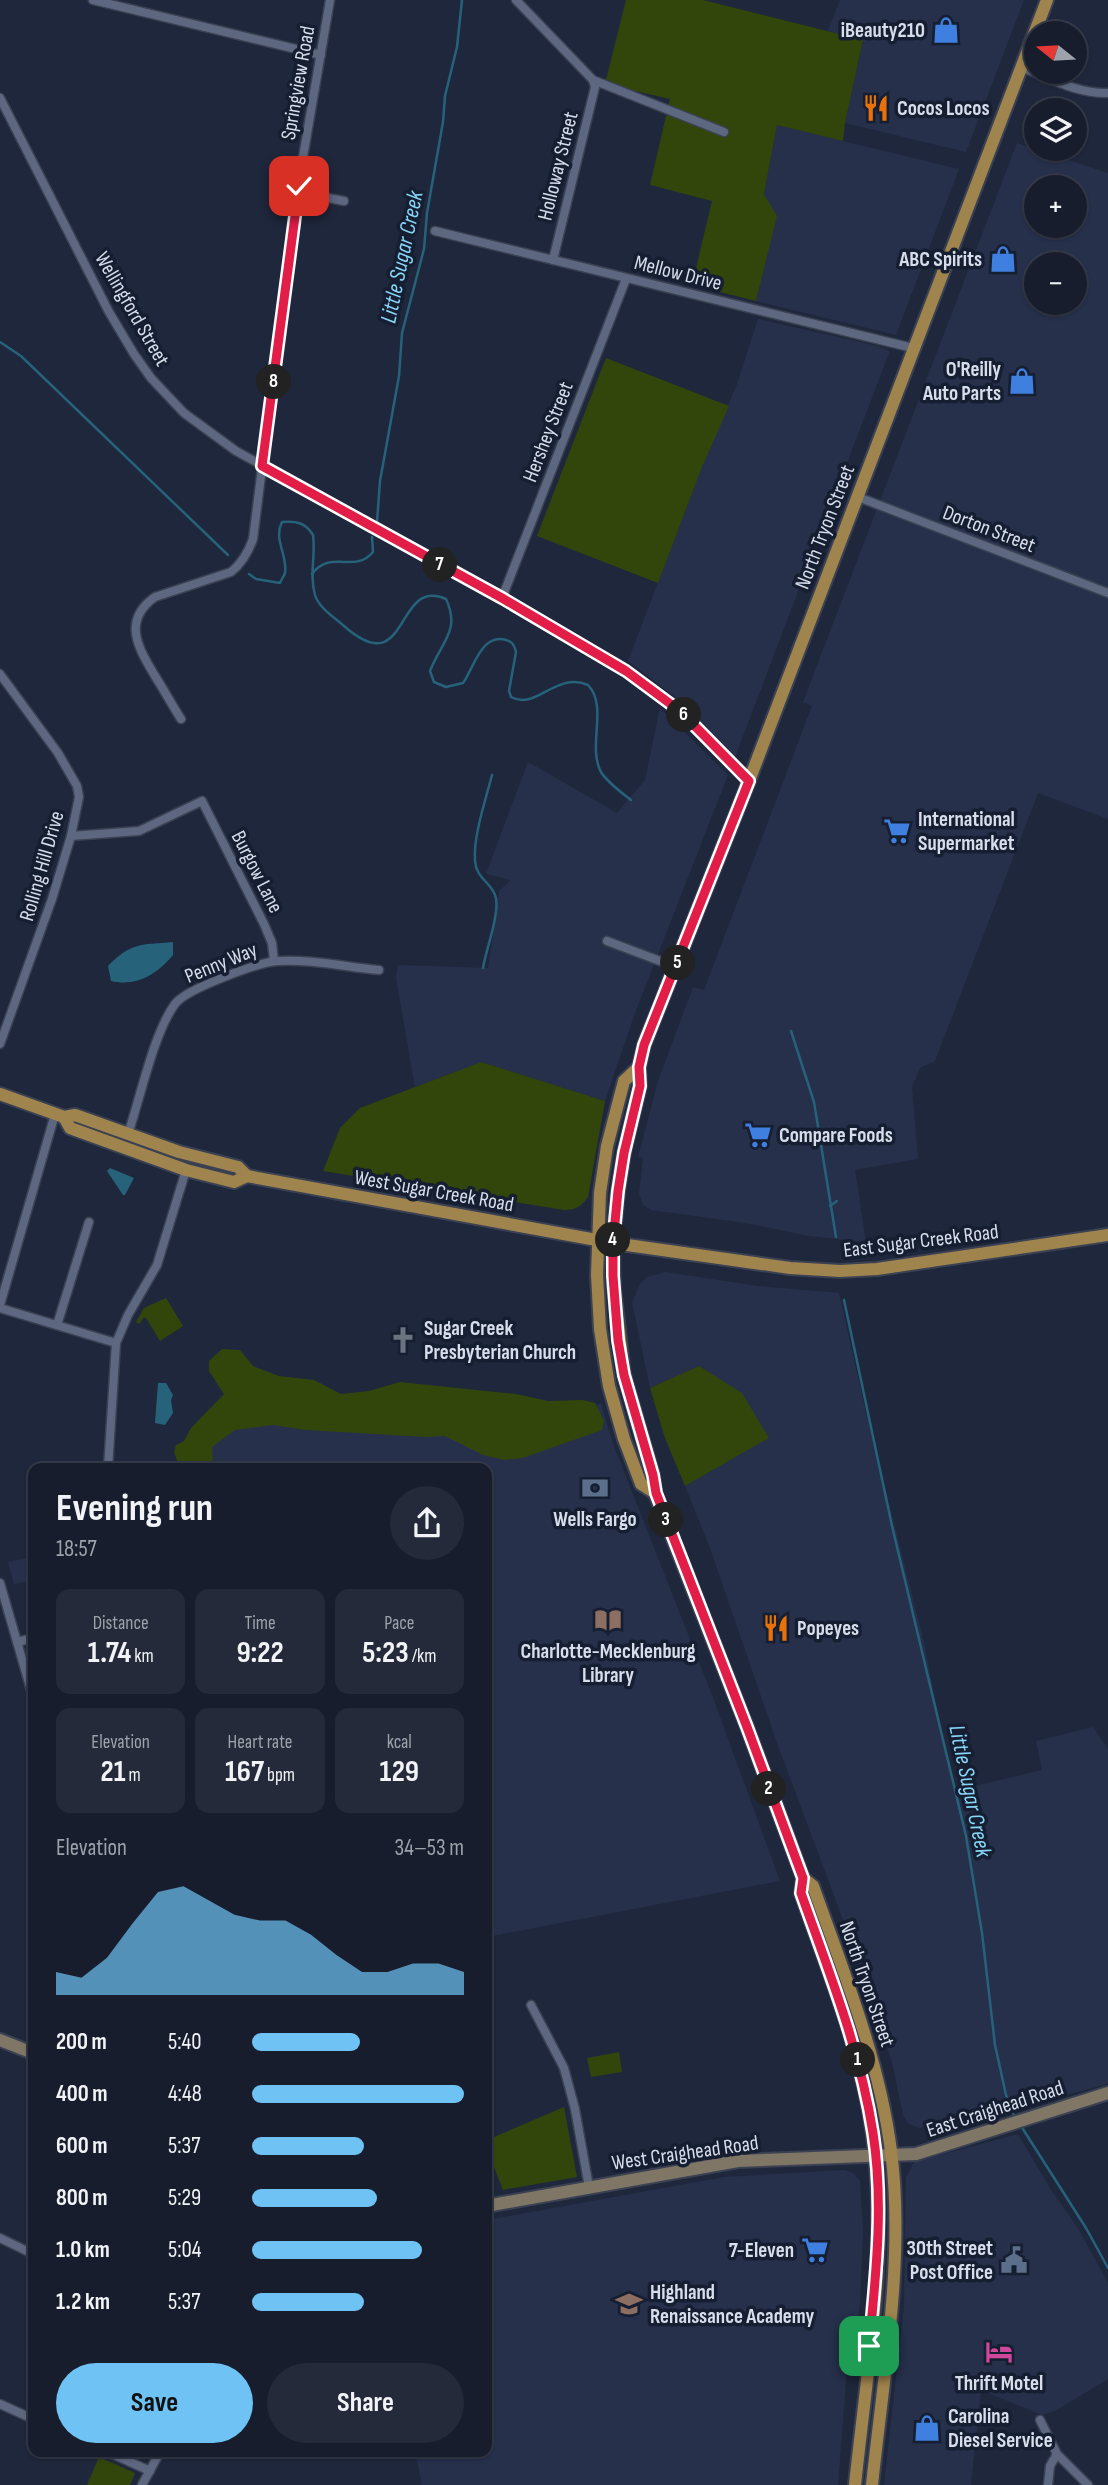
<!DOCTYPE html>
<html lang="en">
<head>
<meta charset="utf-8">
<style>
  body { margin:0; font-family:"Sofia Sans Condensed",sans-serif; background:#242a39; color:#f1f3f6; height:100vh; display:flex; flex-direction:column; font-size:26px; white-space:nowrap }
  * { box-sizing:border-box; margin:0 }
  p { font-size:23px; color:#9ea2aa }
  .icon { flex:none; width:38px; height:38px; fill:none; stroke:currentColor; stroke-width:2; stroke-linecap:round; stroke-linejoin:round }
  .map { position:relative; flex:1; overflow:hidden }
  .drawer { position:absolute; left:28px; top:1463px; width:464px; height:994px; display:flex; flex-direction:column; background:#171d2d; border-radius:14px; box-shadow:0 2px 5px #0004,0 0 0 2px #363b49 }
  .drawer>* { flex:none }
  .needle { width:46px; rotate:288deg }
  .tools { position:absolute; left:1024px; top:21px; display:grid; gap:14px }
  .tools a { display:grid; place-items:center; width:63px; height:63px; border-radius:50%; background:#171d2d; box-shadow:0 2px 5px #0004,0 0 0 2px #363b49; font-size:35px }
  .pin { position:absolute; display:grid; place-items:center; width:60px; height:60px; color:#fff; margin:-30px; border-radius:14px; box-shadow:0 4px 10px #0006 }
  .km { position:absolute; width:35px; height:35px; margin:-18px; border-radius:50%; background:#222; color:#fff; font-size:19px; line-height:35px; text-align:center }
  .round { display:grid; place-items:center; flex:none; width:74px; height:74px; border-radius:37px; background:#242a39 }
  .overview { display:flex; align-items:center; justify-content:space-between; height:119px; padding:0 28px }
  h1 { font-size:38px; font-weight:700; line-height:52px }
  .metrics { display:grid; grid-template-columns:repeat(3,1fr); gap:10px; height:119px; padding:7px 28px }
  .metrics div { display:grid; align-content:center; border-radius:14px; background:#242a39; text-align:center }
  .metrics b { font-size:30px; font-weight:700 }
  .metrics small { font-size:19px; font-weight:400 }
  .metrics p { font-size:19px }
  .chart { height:196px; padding:14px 28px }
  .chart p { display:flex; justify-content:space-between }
  .chart svg { width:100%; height:126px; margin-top:7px; fill:#6fc2f4; opacity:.7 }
  .button { display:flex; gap:14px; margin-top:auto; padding:14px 28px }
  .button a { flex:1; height:80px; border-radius:42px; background:#6fc2f4; color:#111; font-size:28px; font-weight:700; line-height:80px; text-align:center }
  .button a+a { background:#242a39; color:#f1f3f6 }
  ul { padding:0 28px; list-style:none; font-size:23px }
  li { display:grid; grid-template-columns:112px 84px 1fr; align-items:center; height:52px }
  li i { height:18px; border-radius:9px; background:#6fc2f4 }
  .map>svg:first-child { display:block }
  .built { fill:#26304b; fill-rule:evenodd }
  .green { fill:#32460b }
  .water { fill:#266279 }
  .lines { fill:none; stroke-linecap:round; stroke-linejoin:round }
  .stream { stroke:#266279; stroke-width:2.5 }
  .street-casing { stroke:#3a4152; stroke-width:11 }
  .secondary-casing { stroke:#3a4152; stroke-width:16 }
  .primary-casing { stroke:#3a4152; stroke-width:16 }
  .street { stroke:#5d677f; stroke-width:8 }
  .secondary { stroke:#7f7666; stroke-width:12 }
  .primary { stroke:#a0844d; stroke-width:12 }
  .route-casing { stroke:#fff; stroke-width:14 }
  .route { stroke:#e11d48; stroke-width:9 }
  .labels { text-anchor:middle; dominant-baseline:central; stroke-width:7; stroke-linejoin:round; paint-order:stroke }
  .poi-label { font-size:21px; font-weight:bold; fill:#d7ddeb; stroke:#161e31; text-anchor:start }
  .street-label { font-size:21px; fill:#d7ddeb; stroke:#161e31 }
  .water-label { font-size:23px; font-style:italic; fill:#88d5f7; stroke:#161e31 }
</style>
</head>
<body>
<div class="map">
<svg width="1108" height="2485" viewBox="0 0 1108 2485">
  <rect width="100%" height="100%" fill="#1f273c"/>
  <g class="built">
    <polygon points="840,0 1024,0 966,152 845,123 863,41 828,31"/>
    <polygon points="777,125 959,169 896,335 756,301 776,216 764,194"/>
    <path d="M1017 143 1108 173V819L1038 793 935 1061 920 1068 912 1087 918 1159 855 1170 866 1242 809 1236 746 1223 651 1210 643 1205 639 1194 643 1158 638 1157 658 1081 693 987 704 990 812 706 803 702ZM1036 187H1074V226H1036ZM1036 264H1074V303H1036Z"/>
    <polygon points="758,319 878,346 889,351 889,353 735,757 679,700 628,661 702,467 737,384"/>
    <polygon points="660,708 728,775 635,1013 605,1101 481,1062 415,1087 396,978 398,965 488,968 499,891 511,880 486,874 528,762 617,813 645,780"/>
    <polygon points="665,1272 758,1286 839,1293 866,1412 923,1639 954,1791 1042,1770 1036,1741 1093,1727 1108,1749 1108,2084 1027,2105 1006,2106 919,2128 909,2124 903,2115 892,2062 881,2029 839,1909 777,1743 710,1548 685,1486 768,1438 699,1366 650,1388 632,1302 640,1284 647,1277"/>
    <polygon points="601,1403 612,1441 712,1695 780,1881 487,1937 486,1468 180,1468 174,1452 221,1416 418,1416 485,1447"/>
    <polygon points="33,1557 33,1580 14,1584 8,1562"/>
    <polygon points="1018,2134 1051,2190 1078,2228 1108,2283 1108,2379 1055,2411 1042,2415 981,2390 971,2485 884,2485 904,2305 906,2177 914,2162"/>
    <polygon points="844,2170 853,2173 860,2181 863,2232 860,2302 853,2356 848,2356 838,2485 422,2485 415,2452 486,2452 487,2220 724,2177"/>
  </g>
  <g class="green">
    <polygon points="626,0 703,0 863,40 845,123 843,141 777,125 764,194 777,216 756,301 692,285 712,201 650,185 670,99 605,84"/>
    <polygon points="606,358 729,406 702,467 658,583 537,536"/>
    <path d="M481 1062 605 1101 588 1197C581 1207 575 1210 564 1210L323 1171 340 1128 360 1108Z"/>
    <polygon points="166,1298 183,1326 160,1341 146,1318 144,1317 139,1324 136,1322 144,1308"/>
    <polygon points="222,1349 240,1350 253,1366 279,1376 314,1380 341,1394 369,1391 400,1382 516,1394 548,1401 583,1400 595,1403 604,1421 602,1430 523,1458 504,1460 483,1455 445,1436 426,1437 306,1430 273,1425 235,1430 212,1447 213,1468 180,1468 174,1452 176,1445 184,1441 191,1428 224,1394 209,1371 209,1361"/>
    <polygon points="699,1366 742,1393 769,1438 685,1486 665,1438 650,1388"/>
    <polygon points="619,2052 622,2072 591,2077 587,2058"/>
    <polygon points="564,2107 577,2177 503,2190 487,2149 487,2140"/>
    <polygon points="99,2457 135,2473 130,2485 87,2485"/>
  </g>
  <g class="water">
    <path d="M173 942V955C157 974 137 987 111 981L108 966C131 942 141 945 173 942Z"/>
    <polygon points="110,1168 134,1178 125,1195 123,1195 107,1171"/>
    <polygon points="158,1383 166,1383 173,1395 171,1400 173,1413 165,1425 155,1423"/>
  </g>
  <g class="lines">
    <g class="stream">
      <polyline points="0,342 21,356 228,555"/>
      <polyline points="377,522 380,481 399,376 402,333 424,249 427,213 443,122 445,96 457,47 462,0"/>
      <path d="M249 574 256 579 280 583C281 580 284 576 285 573 288 556 273 539 282 522 296 521 305 522 313 535 316 555 309 574 315 595 319 608 334 617 344 626 410 684 394 576 446 599 461 631 441 642 430 671L434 682 446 687 463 683C474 668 481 633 506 640 513 642 514 645 516 652L509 691 511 697C536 711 556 671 588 685 608 706 588 744 600 770 603 778 623 794 631 800"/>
      <path d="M312 574C330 549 355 574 373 552L372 537"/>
      <path d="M483 968C486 949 499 917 496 898 493 883 476 879 475 861 473 836 486 799 492 775"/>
      <polyline points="791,1031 814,1102 836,1237"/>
      <polyline points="830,1206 837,1201"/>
      <polyline points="844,1300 892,1526 966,1836 982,1933 995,2045 1006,2095 1015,2118"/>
      <polyline points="1021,2126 1086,2228 1108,2268"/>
    </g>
    <defs>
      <g id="street">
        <polyline points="93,0 321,55"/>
        <polyline points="516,0 593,80 724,132"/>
        <path d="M1021 67C1049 78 1078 94 1108 93"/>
        <polyline points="0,98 109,312 134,354 151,378 184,413 236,451 502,598 626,671 680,711 749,781"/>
        <polyline points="297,192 344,201"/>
        <polyline points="435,231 913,348"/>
        <polyline points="553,260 595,87 593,80"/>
        <polyline points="858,497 1108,593"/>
        <polyline points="502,598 626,279"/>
        <polyline points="0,674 58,753 77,786 79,797 71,836 52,899 0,1044"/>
        <path d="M181 719C172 705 164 690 155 676 139 649 121 621 155 597L231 572C242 563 248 553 253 539L297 192 330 0"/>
        <polyline points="71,836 139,831 202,801 264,924 272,943 274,961"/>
        <polyline points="607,941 676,967"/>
        <path d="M128 1134C140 1099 154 1032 175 1004 186 989 259 962 278 961 311 959 346 967 379 970"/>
        <polyline points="0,1305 55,1114"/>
        <polyline points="0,1308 116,1343"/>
        <polyline points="57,1325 89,1222"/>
        <polyline points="108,1468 116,1343 128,1315 157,1265 186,1170"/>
        <polyline points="0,1583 33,1697"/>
        <polyline points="17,1642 33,1638"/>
        <polyline points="531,2005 564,2068 575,2109 589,2187"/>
        <polyline points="0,2238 33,2254"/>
        <polyline points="0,2404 33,2419"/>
        <polyline points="1040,2420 1057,2454 1088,2485"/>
        <polyline points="108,2452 150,2471"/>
        <polyline points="142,2485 160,2452"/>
        <polyline points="1048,2485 1050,2466 1057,2454"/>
      </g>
      <g id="secondary">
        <polyline points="0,2040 33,2053"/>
        <polyline points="486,2206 738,2161 916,2154 1108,2093"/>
      </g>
      <g id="primary">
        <polyline points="639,1067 624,1081 607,1146 600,1193 597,1275 600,1329 609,1386 624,1439 641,1484 655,1493"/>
        <polyline points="0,1094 64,1117 75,1115 179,1152 238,1167 247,1176 613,1243 790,1268 840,1271 877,1269 1108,1235"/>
        <polyline points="64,1117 70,1128 186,1170 234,1182 247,1176"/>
        <path d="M803 1878 813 1886C844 1973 879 2059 891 2151 905 2257 883 2379 872 2485"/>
        <path d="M855 2485C867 2370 888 2252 873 2136 862 2052 829 1973 801 1893L803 1878 747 1727 655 1493 653 1475 624 1375 614 1288 613 1243 618 1191 624 1153 640 1086 639 1067 644 1045 749 781 1047 0"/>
      </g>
    </defs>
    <use href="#street" class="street-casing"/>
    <use href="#secondary" class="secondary-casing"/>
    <use href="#primary" class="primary-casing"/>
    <use href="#street" class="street"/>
    <use href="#secondary" class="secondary"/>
    <use href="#primary" class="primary"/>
  </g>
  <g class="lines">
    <defs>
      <path id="route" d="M299 186 262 466 502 598 626 671 680 711 749 781 644 1045 639 1067 640 1086 624 1153 618 1191 613 1243V1276L618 1340 624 1375 653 1475 656 1493 747 1727 803 1878 801 1893C829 1972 860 2049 873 2133 884 2203 876 2275 869 2346"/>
    </defs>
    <use href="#route" class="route-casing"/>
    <use href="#route" class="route"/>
  </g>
  <defs>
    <symbol id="shop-bare" viewBox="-9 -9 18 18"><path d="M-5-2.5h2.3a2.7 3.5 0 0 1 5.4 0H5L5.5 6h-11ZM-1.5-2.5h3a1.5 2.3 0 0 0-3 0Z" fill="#3f7fe0" stroke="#161e31" stroke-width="2.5" paint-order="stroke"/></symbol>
    <symbol id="restaurant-bare" viewBox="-9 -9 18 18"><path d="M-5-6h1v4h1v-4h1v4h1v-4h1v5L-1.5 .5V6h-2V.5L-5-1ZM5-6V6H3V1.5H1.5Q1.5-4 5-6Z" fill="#e8710a" stroke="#161e31" stroke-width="2.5" paint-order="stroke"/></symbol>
    <symbol id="supermarket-bare" viewBox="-9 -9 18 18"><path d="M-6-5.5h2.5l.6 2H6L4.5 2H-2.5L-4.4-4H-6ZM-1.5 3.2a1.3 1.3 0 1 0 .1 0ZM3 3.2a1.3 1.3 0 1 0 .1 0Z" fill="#3f7fe0" stroke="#161e31" stroke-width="2.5" paint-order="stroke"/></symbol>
    <symbol id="church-bare" viewBox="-9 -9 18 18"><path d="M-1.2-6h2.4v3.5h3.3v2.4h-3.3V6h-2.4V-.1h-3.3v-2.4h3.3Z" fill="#6b7280" stroke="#161e31" stroke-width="2.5" paint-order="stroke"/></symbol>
    <symbol id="bank-bare" viewBox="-9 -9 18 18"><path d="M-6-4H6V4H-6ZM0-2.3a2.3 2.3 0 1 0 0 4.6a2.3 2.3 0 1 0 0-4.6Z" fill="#5c6f8a" stroke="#161e31" stroke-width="2.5" paint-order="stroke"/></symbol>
    <symbol id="library-bare" viewBox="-9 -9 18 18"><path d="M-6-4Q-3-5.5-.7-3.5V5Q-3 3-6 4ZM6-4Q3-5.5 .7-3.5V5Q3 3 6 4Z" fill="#8d6e63" stroke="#161e31" stroke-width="2.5" paint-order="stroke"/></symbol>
    <symbol id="civic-bare" viewBox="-9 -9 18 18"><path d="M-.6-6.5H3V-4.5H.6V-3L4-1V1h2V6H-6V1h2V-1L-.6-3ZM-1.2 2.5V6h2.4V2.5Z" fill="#5c6f8a" stroke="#161e31" stroke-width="2.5" paint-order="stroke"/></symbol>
    <symbol id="school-bare" viewBox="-9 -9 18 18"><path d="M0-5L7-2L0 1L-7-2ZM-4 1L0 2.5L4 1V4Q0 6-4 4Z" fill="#8d6e63" stroke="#161e31" stroke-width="2.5" paint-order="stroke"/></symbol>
    <symbol id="hotel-bare" viewBox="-9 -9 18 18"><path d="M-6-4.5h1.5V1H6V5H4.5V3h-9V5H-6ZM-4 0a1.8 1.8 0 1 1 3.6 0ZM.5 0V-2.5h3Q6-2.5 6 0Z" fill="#d1479c" stroke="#161e31" stroke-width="2.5" paint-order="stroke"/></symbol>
  </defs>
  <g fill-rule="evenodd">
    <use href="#shop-bare" x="927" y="11" width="38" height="38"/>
    <use href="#restaurant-bare" x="857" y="89" width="38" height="38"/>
    <use href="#shop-bare" x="984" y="240" width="38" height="38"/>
    <use href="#shop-bare" x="1003" y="362" width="38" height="38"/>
    <use href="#supermarket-bare" x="878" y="812" width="38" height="38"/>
    <use href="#supermarket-bare" x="739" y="1116" width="38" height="38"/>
    <use href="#church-bare" x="384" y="1321" width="38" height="38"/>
    <use href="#bank-bare" x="576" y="1469" width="38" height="38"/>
    <use href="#library-bare" x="589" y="1601" width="38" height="38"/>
    <use href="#restaurant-bare" x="757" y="1609" width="38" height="38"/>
    <use href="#supermarket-bare" x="796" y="2231" width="38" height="38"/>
    <use href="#civic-bare" x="995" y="2241" width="38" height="38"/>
    <use href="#school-bare" x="610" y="2285" width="38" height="38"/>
    <use href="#hotel-bare" x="980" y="2333" width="38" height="38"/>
    <use href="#shop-bare" x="908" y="2409" width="38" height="38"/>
  </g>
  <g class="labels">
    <g class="poi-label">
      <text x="925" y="30" text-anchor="end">iBeauty210</text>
      <text x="897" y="108">Cocos Locos</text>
      <text x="982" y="259" text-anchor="end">ABC Spirits</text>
      <text x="1001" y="369" text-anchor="end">O'Reilly<tspan x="1001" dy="24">Auto Parts</tspan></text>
      <text x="918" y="819">International<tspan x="918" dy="24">Supermarket</tspan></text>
      <text x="779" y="1135">Compare Foods</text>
      <text x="424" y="1328">Sugar Creek<tspan x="424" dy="24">Presbyterian Church</tspan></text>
      <text x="595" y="1519" text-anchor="middle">Wells Fargo</text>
      <text x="797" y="1628">Popeyes</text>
      <text x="608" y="1651" text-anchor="middle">Charlotte-Mecklenburg<tspan x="608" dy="24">Library</tspan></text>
      <text x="993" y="2248" text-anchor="end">30th Street<tspan x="993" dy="24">Post Office</tspan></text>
      <text x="794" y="2250" text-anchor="end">7-Eleven</text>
      <text x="650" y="2292">Highland<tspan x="650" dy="24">Renaissance Academy</tspan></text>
      <text x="999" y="2383" text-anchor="middle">Thrift Motel</text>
      <text x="948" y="2416">Carolina<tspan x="948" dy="24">Diesel Service</tspan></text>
    </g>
    <g class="street-label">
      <text transform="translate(298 83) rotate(-80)">Springview Road</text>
      <text transform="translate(558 166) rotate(-76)">Holloway Street</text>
      <text transform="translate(678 273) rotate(14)">Mellow Drive</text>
      <text transform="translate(132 309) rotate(60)">Wellingford Street</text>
      <text transform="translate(548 432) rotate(-69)">Hershey Street</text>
      <text transform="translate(825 527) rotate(-69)">North Tryon Street</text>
      <text transform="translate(989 529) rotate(21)">Dorton Street</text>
      <text transform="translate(42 866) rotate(-74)">Rolling Hill Drive</text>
      <text transform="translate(257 872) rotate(63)">Burgow Lane</text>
      <text transform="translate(221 963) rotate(-22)">Penny Way</text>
      <text transform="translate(434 1191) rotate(10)">West Sugar Creek Road</text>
      <text transform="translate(921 1241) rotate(-7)">East Sugar Creek Road</text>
      <text transform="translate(867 1984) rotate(71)">North Tryon Street</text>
      <text transform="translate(995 2109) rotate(-18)">East Craighead Road</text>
      <text transform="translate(685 2153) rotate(-8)">West Craighead Road</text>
    </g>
    <g class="water-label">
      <text transform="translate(402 257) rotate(-78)">Little Sugar Creek</text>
      <text transform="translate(970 1791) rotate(78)">Little Sugar Creek</text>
    </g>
  </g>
</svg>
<div class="tools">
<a><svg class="needle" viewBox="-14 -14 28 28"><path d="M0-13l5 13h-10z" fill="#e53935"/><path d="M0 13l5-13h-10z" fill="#9ea2aa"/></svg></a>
<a><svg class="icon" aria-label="layers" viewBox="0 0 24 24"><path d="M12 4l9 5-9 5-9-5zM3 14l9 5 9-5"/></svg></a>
<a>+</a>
<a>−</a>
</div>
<div class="pin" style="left:869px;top:2346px;background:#1e9e55"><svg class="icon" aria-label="arrive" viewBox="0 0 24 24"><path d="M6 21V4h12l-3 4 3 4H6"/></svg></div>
<div class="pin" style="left:299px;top:186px;background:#d93025"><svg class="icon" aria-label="check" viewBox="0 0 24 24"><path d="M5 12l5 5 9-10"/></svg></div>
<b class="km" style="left:858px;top:2060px">1</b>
<b class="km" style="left:769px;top:1789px">2</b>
<b class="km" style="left:666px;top:1520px">3</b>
<b class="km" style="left:613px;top:1240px">4</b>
<b class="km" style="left:678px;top:963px">5</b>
<b class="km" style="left:684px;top:715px">6</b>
<b class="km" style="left:440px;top:565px">7</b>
<b class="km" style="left:274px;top:382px">8</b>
<section class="drawer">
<div class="overview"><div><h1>Evening run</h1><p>18:57</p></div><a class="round"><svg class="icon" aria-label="share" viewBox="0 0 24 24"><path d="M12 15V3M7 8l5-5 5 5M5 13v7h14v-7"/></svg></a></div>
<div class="metrics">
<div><p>Distance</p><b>1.74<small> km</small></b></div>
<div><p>Time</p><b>9:22</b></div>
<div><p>Pace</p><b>5:23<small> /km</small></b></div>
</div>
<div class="metrics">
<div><p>Elevation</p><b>21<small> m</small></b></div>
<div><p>Heart rate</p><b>167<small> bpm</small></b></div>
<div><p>kcal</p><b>129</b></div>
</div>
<div class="chart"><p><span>Elevation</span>34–53 m</p>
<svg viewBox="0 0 160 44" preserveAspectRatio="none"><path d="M0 44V36L10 38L20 31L30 19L40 8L50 6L60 11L70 16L80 18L90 18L100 23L110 30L120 36L130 36L140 33L150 33L160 36V44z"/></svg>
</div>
<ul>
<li><b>200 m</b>5:40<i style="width:51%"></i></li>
<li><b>400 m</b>4:48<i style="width:100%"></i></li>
<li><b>600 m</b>5:37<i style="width:53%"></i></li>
<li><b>800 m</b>5:29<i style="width:59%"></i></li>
<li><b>1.0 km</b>5:04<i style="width:80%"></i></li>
<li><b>1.2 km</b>5:37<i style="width:53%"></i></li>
</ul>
<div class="button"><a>Save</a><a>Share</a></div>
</section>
</div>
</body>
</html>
